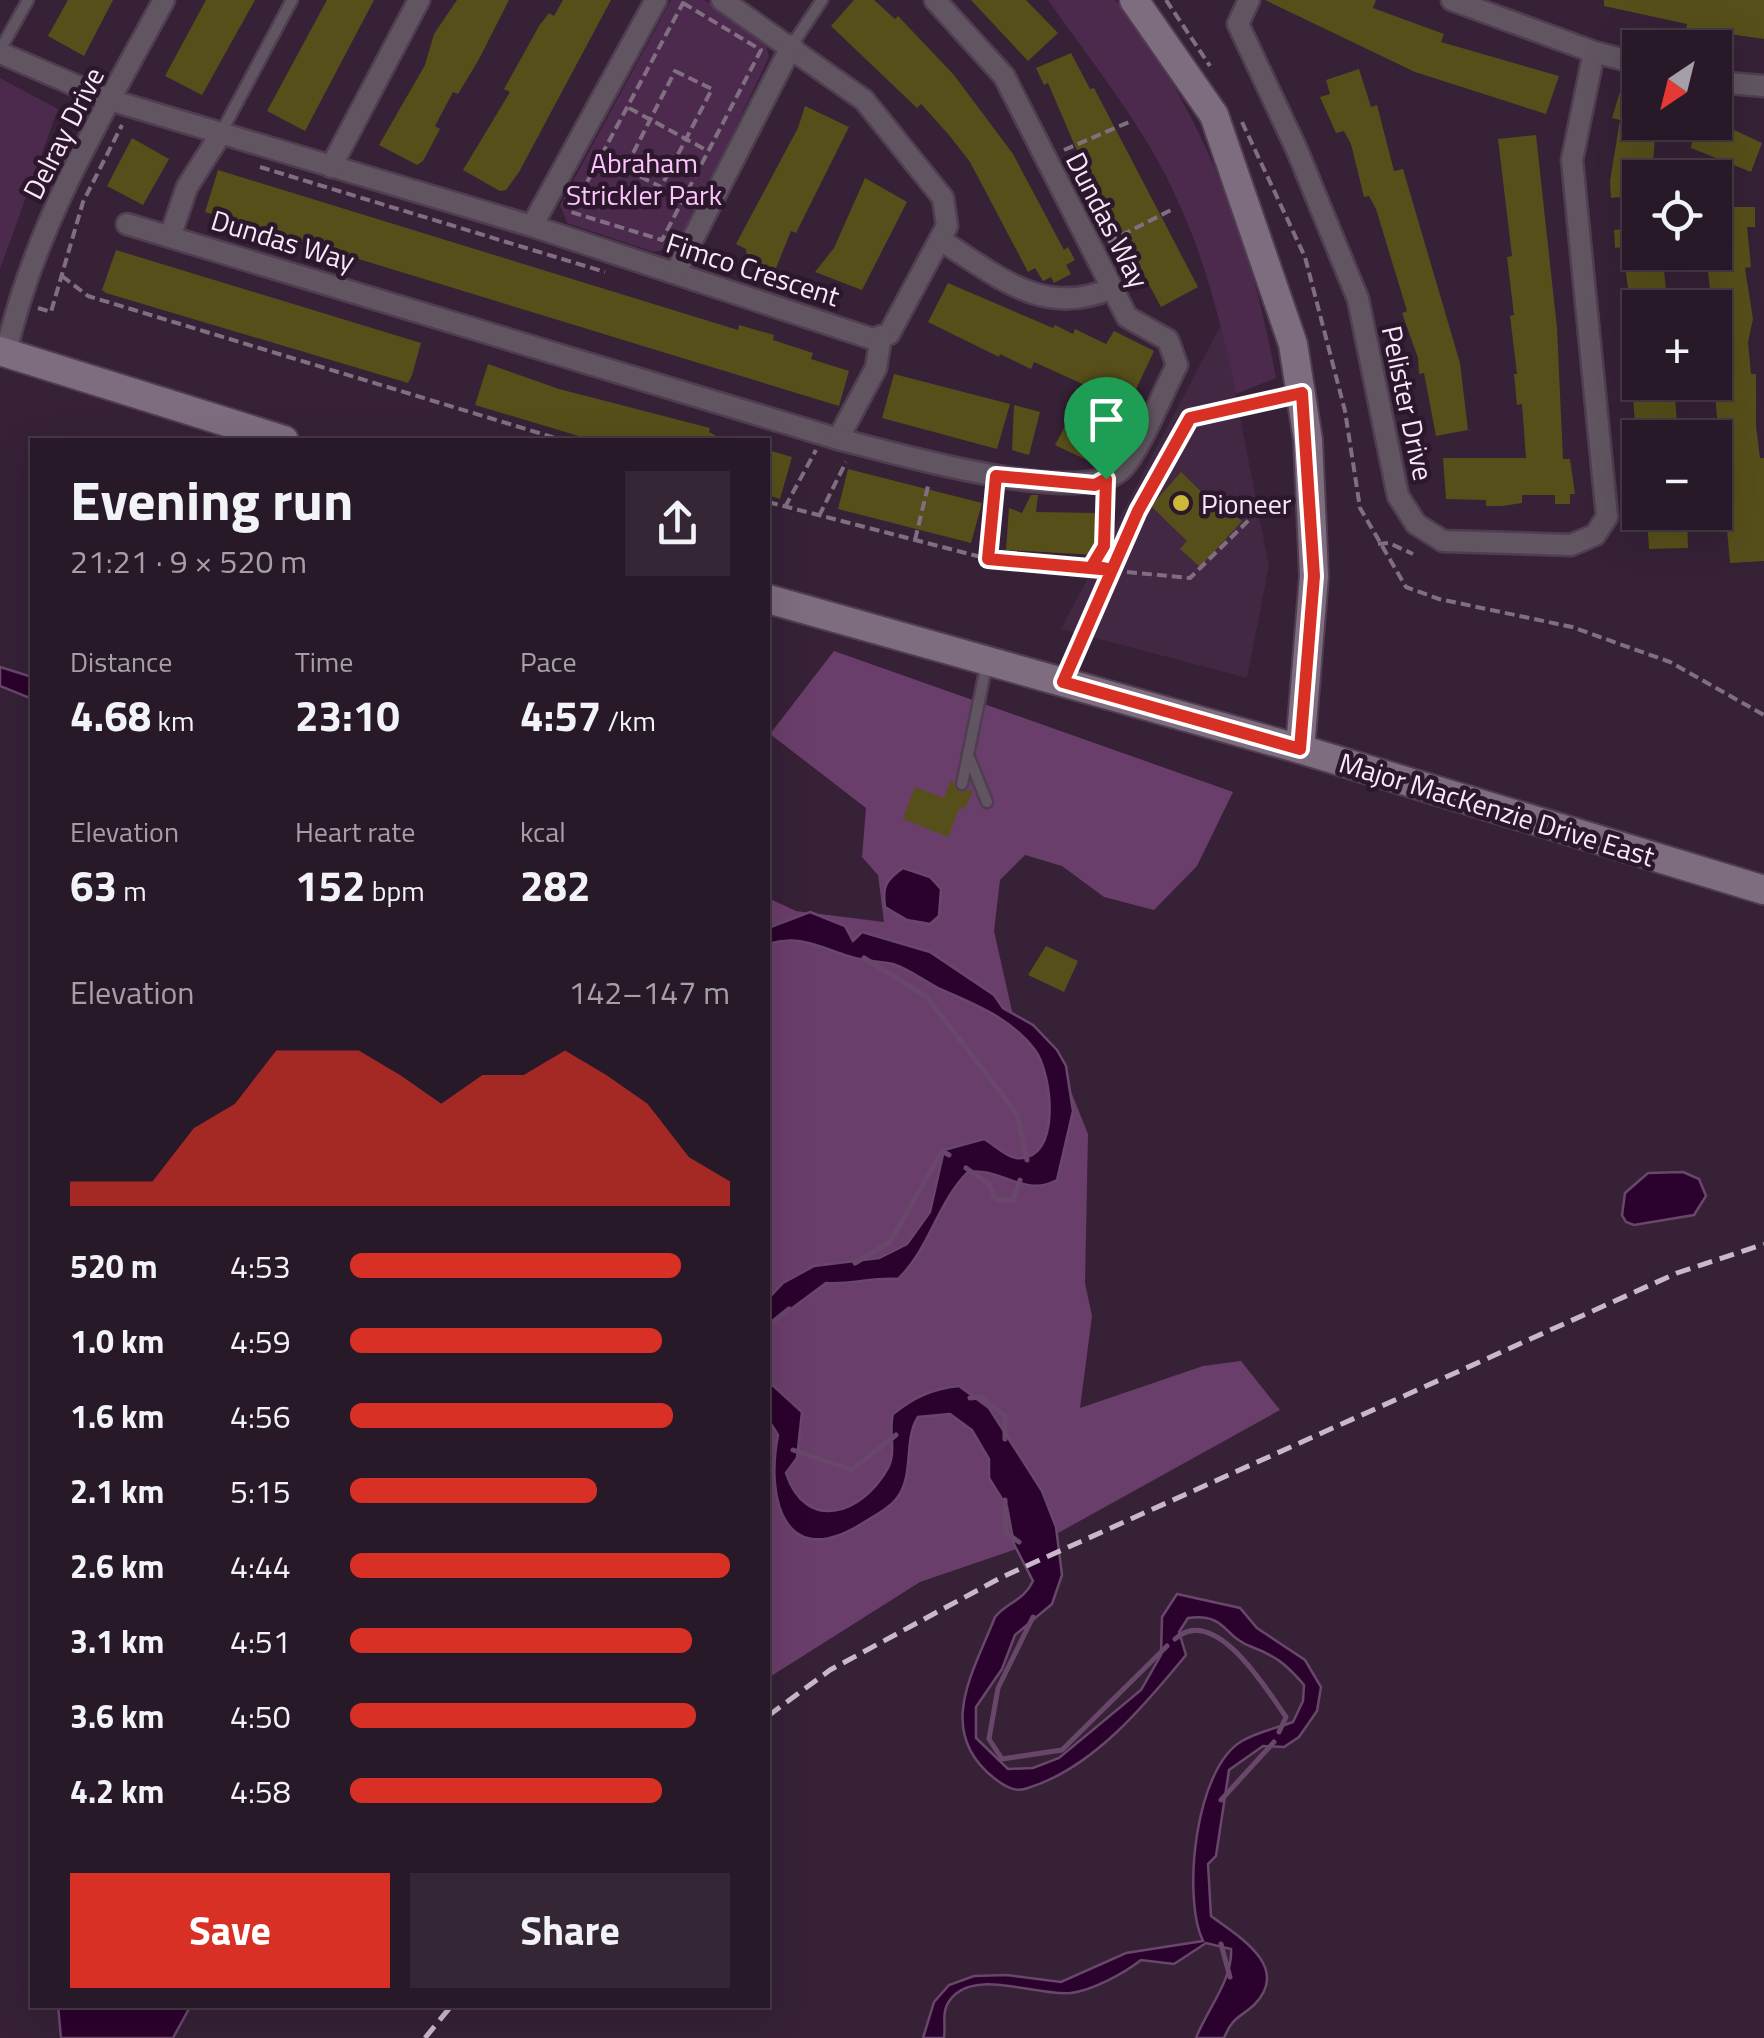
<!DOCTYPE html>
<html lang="en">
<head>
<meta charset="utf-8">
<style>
  body { margin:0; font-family:"Titillium Web",sans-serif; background:#342634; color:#f1f3f6; height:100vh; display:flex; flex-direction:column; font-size:38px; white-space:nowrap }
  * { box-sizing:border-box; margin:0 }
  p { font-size:32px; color:#a5a0a8 }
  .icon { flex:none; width:55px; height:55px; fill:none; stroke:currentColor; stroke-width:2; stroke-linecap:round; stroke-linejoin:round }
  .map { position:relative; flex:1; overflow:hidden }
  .drawer { position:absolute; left:30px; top:438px; width:740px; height:1570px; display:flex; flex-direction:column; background:#281928; border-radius:0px; box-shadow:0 10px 40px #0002,0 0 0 2px #443845 }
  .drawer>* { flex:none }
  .needle { width:65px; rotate:215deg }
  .tools { position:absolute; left:1622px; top:30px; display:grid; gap:20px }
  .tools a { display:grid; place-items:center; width:110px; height:110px; border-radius:0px; background:#281928; box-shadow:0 10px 40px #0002,0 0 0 2px #443845; font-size:50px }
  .pin { position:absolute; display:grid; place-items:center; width:85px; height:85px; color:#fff; margin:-102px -42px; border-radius:50% 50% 50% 0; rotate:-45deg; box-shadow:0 0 10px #0007 }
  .pin .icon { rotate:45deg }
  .round { display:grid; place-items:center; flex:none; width:105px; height:105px; border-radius:0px; background:#342634 }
  .overview { display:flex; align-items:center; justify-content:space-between; height:170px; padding:0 40px }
  h1 { font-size:55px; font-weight:700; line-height:75px }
  .metrics { display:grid; grid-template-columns:repeat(3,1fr); gap:15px; height:170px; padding:10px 40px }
  .metrics div { display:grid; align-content:center }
  .metrics b { font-size:42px; font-weight:700 }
  .metrics small { font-size:28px; font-weight:400 }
  .metrics p { font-size:28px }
  .chart { height:280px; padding:20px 40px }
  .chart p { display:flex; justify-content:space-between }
  .chart svg { width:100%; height:180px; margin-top:10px; fill:#d93025; opacity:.7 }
  .action { display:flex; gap:20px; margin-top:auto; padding:20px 40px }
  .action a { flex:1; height:115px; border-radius:0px; background:#d93025; color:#fff; font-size:40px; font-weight:700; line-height:115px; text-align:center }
  .action a+a { background:#342634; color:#f1f3f6 }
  ul { padding:0 40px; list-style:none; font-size:32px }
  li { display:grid; grid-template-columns:160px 120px 1fr; align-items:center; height:75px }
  li i { height:25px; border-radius:12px; background:#d93025 }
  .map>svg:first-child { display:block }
  .built { fill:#422843 }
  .green { fill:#4c2a4d }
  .forest { fill:#6a3e6b }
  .water { fill:#2b022d; stroke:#68476a; stroke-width:2.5 }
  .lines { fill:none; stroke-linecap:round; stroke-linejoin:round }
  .stream { stroke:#68476a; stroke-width:5 }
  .building { fill:#574f1a }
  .service-casing { stroke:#513d51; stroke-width:15 }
  .minor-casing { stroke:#513d51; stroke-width:25 }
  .secondary-casing { stroke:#513d51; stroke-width:32 }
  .path { stroke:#816f81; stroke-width:4; stroke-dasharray:10 5; stroke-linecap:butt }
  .service { stroke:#605560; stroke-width:10 }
  .minor { stroke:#605560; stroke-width:20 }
  .secondary { stroke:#7e6d7e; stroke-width:28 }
  .rail { stroke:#c9b8c9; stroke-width:5; stroke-dasharray:15 8; stroke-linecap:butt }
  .route-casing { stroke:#fff; stroke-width:20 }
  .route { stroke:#d93025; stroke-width:12 }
  .poi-dot { fill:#ccb938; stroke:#2c172c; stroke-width:4 }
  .labels { text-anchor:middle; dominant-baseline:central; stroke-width:9; stroke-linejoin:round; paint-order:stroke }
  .street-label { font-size:28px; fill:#f8e9f8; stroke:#2c172c }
  .park-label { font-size:28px; fill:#fcc4fc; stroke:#2c172c }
  .poi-label { font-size:28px; fill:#f8e9f8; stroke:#2c172c; text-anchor:start }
</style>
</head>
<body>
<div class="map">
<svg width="1764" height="2038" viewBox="0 0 1764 2038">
  <rect width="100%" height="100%" fill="#362136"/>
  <polygon class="built" points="1222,323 1269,566 1247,678 1061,629"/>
  <g class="green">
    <polygon points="671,0 704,0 764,36 769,57 679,246 654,252 567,223 560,205"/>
    <path d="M1048 0H1115C1202 107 1252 243 1276 378L1236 394C1223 330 1207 267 1181 208 1149 132 1095 67 1048 0Z"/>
    <polygon points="0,78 58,109 0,269"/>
  </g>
  <polygon class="forest" points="834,651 1233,792 1197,866 1154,910 1104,897 1062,866 1025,855 1000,880 994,931 1014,1020 1064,1074 1088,1134 1085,1283 1092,1316 1080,1408 1203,1366 1241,1361 1280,1410 1049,1538 920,1582 768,1678 768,898 796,911 884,922 878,875 862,857 866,808 770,734"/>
  <g class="water">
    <polygon points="0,667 32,677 32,699 0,686"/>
    <path d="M903 868 930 877 941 889 939 916 930 924 907 920 885 907C882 886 886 880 903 868Z"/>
    <path d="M810 912 845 926 853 941 862 932 930 952 994 995 1003 1008 1033 1025 1057 1050 1066 1066 1073 1111 1057 1180C1024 1198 1002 1167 968 1172 937 1203 930 1248 898 1279 872 1277 851 1285 826 1283L768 1326V1299L783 1283 814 1266 879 1258 907 1244 930 1212 944 1150 984 1139C993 1144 1006 1157 1016 1158 1063 1163 1052 1072 1035 1050 1011 1018 974 1004 940 989 924 981 909 969 893 964 878 961 862 961 848 956 819 947 799 934 768 944V928Z"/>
    <polygon points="1683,1172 1699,1179 1706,1196 1694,1215 1634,1225 1626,1222 1622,1215 1625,1193 1648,1173"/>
    <path d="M768 1381 802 1412 797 1458 786 1473C806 1533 862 1515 888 1468 897 1451 888 1432 893 1414 914 1397 932 1389 959 1386L989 1408 1042 1491 1056 1527 1062 1575 1052 1604 1015 1635 1002 1669 976 1707V1738L1008 1769 1033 1768 1059 1758 1141 1690 1161 1655 1162 1617 1177 1594 1240 1608 1257 1628 1305 1660 1321 1687 1317 1711 1299 1737 1284 1747 1263 1746 1229 1770 1216 1856 1208 1864 1211 1916C1238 1936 1292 1967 1254 2005 1240 2018 1233 2016 1224 2038H1196C1207 2009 1233 1980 1231 1949L1206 1943 1174 1964 1141 1960C1123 1974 1093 1990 1071 1993 1037 1997 974 1967 950 2000 941 2011 946 2025 944 2038H923L934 2002 949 1985 974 1976 1007 1975 1061 1982 1126 1953 1203 1941C1182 1897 1195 1768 1242 1741 1257 1732 1277 1728 1293 1722L1303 1701 1304 1685C1287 1665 1276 1656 1252 1647 1223 1637 1227 1613 1188 1618L1179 1632 1186 1655C1145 1705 1093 1768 1028 1788 1015 1793 1004 1786 994 1778 935 1731 973 1673 995 1617 1008 1601 1023 1602 1033 1581L1014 1544 1007 1507 989 1478V1459L972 1430 950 1414 918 1417C903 1440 915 1474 897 1498 890 1508 876 1515 866 1521 786 1574 765 1502 778 1435L768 1419Z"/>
    <polygon points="58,2005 191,2005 173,2038 61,2038"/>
  </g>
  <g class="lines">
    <g class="stream">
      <polyline points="864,958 927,997 1017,1114 1027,1160"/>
      <polyline points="966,1168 989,1184 996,1200 1013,1200 1020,1180"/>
      <polyline points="855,1263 890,1242 942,1151 949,1155"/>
      <polyline points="768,1326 789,1309"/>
      <polyline points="970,1398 981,1397 1005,1416 1005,1439"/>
      <polyline points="793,1450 852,1470 896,1435"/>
      <polyline points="1005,1500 1006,1533 1019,1542"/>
      <polyline points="1033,1617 998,1688 989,1739 1002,1759 1062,1750 1167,1646"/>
      <path d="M1175 1639C1215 1603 1267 1690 1286 1717L1279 1732"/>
      <polyline points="1221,1800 1274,1742"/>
      <polyline points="1221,1944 1230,1977"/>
    </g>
  </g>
  <g class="building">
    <polygon points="68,0 113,0 84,56 48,36"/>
    <polygon points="206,0 255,0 202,95 165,76"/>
    <polygon points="327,0 374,0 305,131 267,111"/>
    <polygon points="457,0 509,0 478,61 458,94 453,92 435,126 440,129 423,161 417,165 379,145 425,65 434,34"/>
    <polygon points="563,0 611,0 519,172 506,190 500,191 463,170 510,92 504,89 539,26 549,13 554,16"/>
    <polygon points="854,0 874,0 895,19 898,16 954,75 1013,154 1064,250 1068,247 1075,260 1066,265 1071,274 1054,283 1051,277 1043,281 1035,268 1028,272 970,162 949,135 921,104 917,108 831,26"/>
    <polygon points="971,0 1026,0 1058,33 1028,61"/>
    <polygon points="1265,0 1376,0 1373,8 1444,34 1441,42 1559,76 1546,114 1415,72"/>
    <polygon points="1604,0 1764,0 1764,39 1702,30 1701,37 1685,34 1687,24 1604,6"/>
    <polygon points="1071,53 1090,89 1094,88 1198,287 1161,307 1075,146 1048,83 1044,85 1036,68"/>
    <polygon points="1359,69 1371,107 1377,105 1394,171 1403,169 1460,363 1468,430 1436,436 1424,373 1419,374 1418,358 1402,313 1407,311 1376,209 1369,196 1364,197 1351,144 1344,131 1336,133 1320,97 1330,94 1326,80"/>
    <polygon points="1622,85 1640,88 1640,122 1656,122 1652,178 1640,178 1640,252 1662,252 1668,308 1631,308 1622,247 1615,248 1614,230 1623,229 1620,197 1611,198 1610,181 1620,120 1612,118"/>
    <polygon points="805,106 849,127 796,233 791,231 774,273 747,257 746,249 736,244 798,128"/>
    <polygon points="1695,122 1717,122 1762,143 1751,172 1691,148"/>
    <polygon points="1536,135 1557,328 1563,459 1570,459 1575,494 1570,494 1570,504 1555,504 1555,495 1522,495 1522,503 1502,506 1486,506 1486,500 1446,499 1443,458 1526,458 1522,404 1517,405 1514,374 1517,374 1510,316 1514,315 1507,257 1512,256 1498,139"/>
    <polygon points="132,138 169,159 143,205 107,186"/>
    <polygon points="218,170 738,330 739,325 774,335 773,340 813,353 811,359 849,371 839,406 205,212"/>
    <polygon points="865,178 907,202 862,290 815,272 834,248"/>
    <polygon points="1715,207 1755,207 1755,227 1747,227 1751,267 1745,268 1753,319 1748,342 1751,374 1756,374 1756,426 1760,458 1764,458 1764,561 1730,563 1715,394 1715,308 1705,308 1703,290 1710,290 1706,253 1715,252"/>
    <polygon points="116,250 421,343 412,375 408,383 106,293 102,290"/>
    <polygon points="948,283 1053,328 1055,325 1073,334 1075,329 1106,344 1114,331 1154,351 1107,451 1095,464 1055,445 1087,386 1034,362 1031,369 1000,354 999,357 928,322"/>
    <polygon points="488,364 559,389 710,428 709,432 724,440 592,440 475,405"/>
    <polygon points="894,374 1010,404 997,449 882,418"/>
    <polygon points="1632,382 1674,382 1678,438 1636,438"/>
    <polygon points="1014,405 1040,412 1029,455 1012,450"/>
    <polygon points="768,450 792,457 780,499 768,495"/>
    <polygon points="848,469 982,503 971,543 838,509"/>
    <polygon points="1181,472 1218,508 1222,503 1242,521 1200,567 1180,549 1187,541 1151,506"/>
    <polygon points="1031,495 1038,495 1036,512 1097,513 1095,555 1006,550 1009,508 1022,513"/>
    <polygon points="1687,516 1688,548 1649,549 1647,517"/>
    <polygon points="951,779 959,792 973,790 965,809 960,807 948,837 903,819 915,787 944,798"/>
    <polygon points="1046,946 1078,961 1064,992 1028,975"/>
  </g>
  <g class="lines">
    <defs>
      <g id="service">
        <polyline points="792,45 822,0"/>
        <polyline points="0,50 28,0"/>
        <polyline points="222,131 292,0"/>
        <polyline points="1063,682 1138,511 1189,418 1296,394"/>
        <polyline points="968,755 987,802"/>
        <polyline points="962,784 987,662"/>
      </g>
      <g id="minor">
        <polyline points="1249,0 1238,24 1297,150 1358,299 1398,496 1416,524 1443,541 1571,545 1595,535 1607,517 1572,160 1594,52"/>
        <polyline points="1452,0 1594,52 1640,64"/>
        <polyline points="0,53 110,100 532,226 873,339 889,334 947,226 943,198 864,100 722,0"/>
        <polyline points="1715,82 1764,86"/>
        <polyline points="331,167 419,0"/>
        <polyline points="127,224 838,439 876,368 881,336"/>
        <polyline points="532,226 656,0"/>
        <polyline points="171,234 187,187 222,132"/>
        <path d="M940 240C997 275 1043 319 1112 288"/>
        <polyline points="676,272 792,45"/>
        <path d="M6 353C34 226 103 113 164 0"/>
        <path d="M838 439C891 452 1086 510 1123 468 1141 448 1163 392 1177 365L1168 340 1127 317 1004 76 935 0"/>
      </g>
      <g id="secondary">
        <polyline points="1134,0 1214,115 1293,344 1308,440 1314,576 1300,749"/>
        <polyline points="0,351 284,440"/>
        <polyline points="768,599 1300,749 1764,890"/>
      </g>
    </defs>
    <use href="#service" class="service-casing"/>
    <use href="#minor" class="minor-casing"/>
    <use href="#secondary" class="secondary-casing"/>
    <g class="path">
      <polyline points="1166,0 1210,66"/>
      <polygon points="683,3 761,50 662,240 571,212"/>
      <polygon points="675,71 712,89 661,187 625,169"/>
      <polyline points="629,108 708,151"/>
      <polyline points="1242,122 1305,257 1345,411 1360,508 1406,587 1439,599 1572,627 1670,662 1764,715"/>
      <polyline points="1064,150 1129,122"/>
      <polyline points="260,167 605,272"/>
      <polyline points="1108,242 1175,208"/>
      <polyline points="62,276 88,296 562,440"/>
      <polyline points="38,308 51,312 83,202 122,125"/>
      <polyline points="768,502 989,559 1098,568"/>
      <polyline points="785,507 816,450"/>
      <polyline points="819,516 846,462"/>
      <polyline points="915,540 929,482"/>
      <polyline points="1378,544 1389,543 1413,554"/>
      <polyline points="989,559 995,494"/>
      <polyline points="1092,566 1104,545 1105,499"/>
      <polyline points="1127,572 1190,578 1252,517"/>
    </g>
    <use href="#service" class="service"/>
    <use href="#minor" class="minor"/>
    <use href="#secondary" class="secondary"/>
    <g class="rail">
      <polyline points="768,1716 830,1670 1002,1577 1677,1273 1764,1244"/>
      <polyline points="425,2038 452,2005"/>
    </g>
  </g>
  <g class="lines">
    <defs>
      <polyline id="route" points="1106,479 1104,546 1092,566 1112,570 1063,682 1300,749 1314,576 1302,393 1190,418 1138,511 1112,570 988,559 996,476 1095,485 1106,479"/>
    </defs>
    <use href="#route" class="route-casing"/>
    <use href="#route" class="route"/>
  </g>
  <circle class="poi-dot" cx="1181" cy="503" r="10"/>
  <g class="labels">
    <g class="street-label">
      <text transform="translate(63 133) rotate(-63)">Delray Drive</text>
      <text transform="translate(1108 220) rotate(63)">Dundas Way</text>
      <text transform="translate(283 240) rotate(17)">Dundas Way</text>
      <text transform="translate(753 269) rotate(18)">Fimco Crescent</text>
      <text transform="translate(1408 403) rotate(78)">Pelister Drive</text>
      <text transform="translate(1497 809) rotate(17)">Major MacKenzie Drive East</text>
    </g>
    <g class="park-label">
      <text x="644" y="162">Abraham<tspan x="644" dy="32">Strickler Park</tspan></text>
    </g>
    <g class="poi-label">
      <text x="1201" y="503">Pioneer</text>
    </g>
  </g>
</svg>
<div class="tools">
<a><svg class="needle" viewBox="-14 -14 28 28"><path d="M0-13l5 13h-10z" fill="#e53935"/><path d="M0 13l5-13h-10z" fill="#a5a0a8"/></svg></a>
<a><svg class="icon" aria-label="locate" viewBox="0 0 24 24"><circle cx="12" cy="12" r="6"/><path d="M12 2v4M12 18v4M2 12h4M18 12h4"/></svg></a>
<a>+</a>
<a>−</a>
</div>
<div class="pin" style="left:1106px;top:479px;background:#1e9e55"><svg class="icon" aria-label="arrive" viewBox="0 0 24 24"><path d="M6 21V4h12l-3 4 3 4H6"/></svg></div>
<section class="drawer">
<div class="overview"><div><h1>Evening run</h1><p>21:21 · 9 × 520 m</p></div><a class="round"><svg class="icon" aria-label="share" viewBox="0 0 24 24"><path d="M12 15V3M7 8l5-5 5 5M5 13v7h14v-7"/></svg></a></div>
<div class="metrics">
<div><p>Distance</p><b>4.68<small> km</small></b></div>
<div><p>Time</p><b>23:10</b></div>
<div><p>Pace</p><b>4:57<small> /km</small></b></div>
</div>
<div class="metrics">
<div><p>Elevation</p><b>63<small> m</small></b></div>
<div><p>Heart rate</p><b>152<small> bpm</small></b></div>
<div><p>kcal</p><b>282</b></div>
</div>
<div class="chart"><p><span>Elevation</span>142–147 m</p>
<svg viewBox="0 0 160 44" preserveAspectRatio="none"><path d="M0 44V38L10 38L20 38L30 25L40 19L50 6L60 6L70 6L80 12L90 19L100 12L110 12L120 6L130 12L140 19L150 32L160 38V44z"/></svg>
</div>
<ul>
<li><b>520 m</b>4:53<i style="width:87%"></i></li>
<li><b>1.0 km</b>4:59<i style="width:82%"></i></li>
<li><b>1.6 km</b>4:56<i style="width:85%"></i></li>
<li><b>2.1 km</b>5:15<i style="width:65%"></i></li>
<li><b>2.6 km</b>4:44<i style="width:100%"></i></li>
<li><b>3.1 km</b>4:51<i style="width:90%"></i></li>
<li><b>3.6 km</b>4:50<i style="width:91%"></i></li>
<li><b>4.2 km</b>4:58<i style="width:82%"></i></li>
</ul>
<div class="action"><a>Save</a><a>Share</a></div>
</section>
</div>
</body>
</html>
